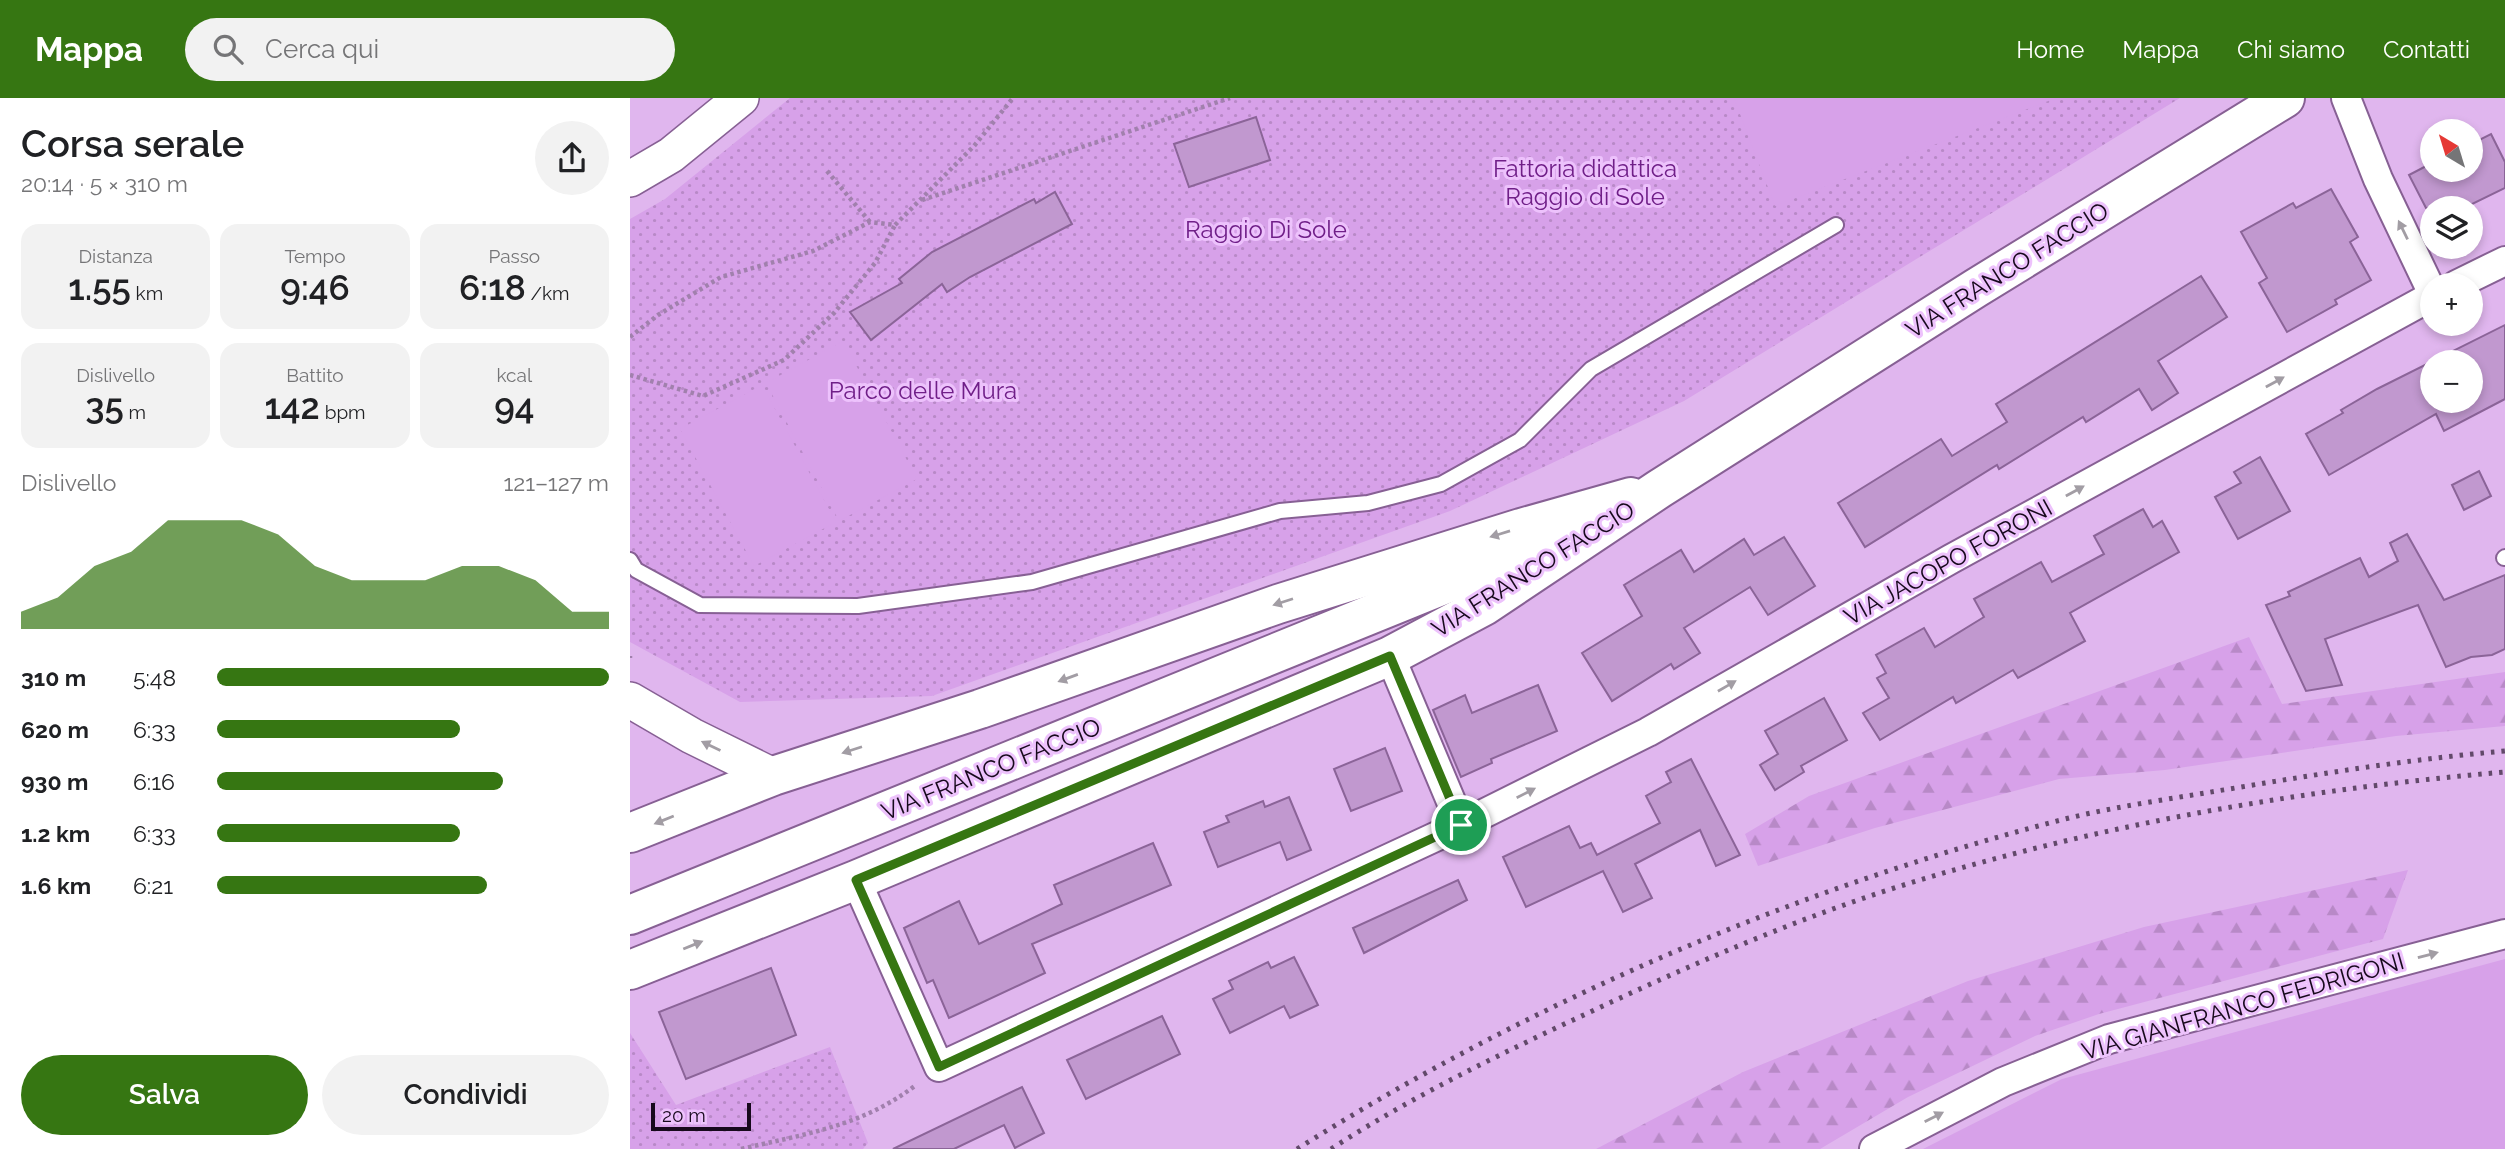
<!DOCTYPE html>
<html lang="it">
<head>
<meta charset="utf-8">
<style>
  body { margin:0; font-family:Raleway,sans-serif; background:#f2f2f2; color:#202124; height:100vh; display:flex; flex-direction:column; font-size:26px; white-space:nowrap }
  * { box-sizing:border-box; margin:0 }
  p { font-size:23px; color:#757577 }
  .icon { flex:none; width:38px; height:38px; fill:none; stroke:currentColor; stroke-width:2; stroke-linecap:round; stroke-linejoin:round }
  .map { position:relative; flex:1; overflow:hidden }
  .details { display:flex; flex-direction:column; background:#fff; width:630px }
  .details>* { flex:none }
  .needle { width:46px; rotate:322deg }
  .buttons { position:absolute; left:1790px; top:21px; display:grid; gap:14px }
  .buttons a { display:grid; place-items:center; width:63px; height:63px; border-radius:50%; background:#fff; box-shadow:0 4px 10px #0003; font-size:35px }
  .scale { position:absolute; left:21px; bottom:18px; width:100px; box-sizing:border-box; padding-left:7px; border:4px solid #17091c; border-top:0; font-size:19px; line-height:24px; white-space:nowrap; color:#17091c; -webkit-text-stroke:5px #edc2fc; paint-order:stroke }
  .pin { position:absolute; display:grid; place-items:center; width:60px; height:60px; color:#fff; margin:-30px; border:4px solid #fff; border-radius:50%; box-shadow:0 2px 7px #0007 }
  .round { display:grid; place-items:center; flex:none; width:74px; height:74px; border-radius:37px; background:#f2f2f2 }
  .headline { display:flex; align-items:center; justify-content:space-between; height:119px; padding:0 21px }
  h1 { font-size:38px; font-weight:600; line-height:52px }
  .stats { display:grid; grid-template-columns:repeat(3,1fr); gap:10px; height:119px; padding:7px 21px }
  .stats div { display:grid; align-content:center; border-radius:18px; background:#f2f2f2; text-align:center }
  .stats b { font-size:35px; font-weight:600 }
  .stats small { font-size:19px; font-weight:400 }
  .stats p { font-size:19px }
  .chart { height:196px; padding:14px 21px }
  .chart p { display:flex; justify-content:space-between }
  .chart svg { width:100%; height:126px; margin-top:7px; fill:#367612; opacity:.7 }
  .action { display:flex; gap:14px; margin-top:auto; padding:14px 21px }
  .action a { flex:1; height:80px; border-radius:42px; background:#367612; color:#fff; font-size:28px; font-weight:600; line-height:80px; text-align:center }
  .action a+a { background:#f2f2f2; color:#202124 }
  ul { padding:0 21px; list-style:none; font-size:23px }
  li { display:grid; grid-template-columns:112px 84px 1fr; align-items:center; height:52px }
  li i { height:18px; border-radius:9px; background:#367612 }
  header { display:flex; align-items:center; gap:42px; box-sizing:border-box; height:98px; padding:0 35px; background:#367612; color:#fff }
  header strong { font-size:33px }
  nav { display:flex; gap:38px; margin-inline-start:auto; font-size:24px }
  .search { width:490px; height:63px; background:#f2f2f2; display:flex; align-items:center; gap:18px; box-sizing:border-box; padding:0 24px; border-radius:38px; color:#757577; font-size:26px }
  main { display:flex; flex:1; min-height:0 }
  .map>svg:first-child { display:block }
  .grass { fill:url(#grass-dots) }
  .forest { fill:url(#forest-firs) }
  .pitch { fill:#d7a1e9 }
  .building { fill:#c198cf; stroke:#8b6498; stroke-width:2; fill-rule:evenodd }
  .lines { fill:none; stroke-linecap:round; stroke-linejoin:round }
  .service-casing { stroke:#876094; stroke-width:18 }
  .minor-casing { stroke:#876094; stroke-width:32 }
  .tertiary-casing { stroke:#876094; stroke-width:38 }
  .primary-casing { stroke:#876094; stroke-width:42 }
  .path { stroke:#a180ad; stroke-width:4.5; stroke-dasharray:3.5 3.5; stroke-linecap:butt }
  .service { stroke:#fff; stroke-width:14 }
  .minor { stroke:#fff; stroke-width:28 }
  .tertiary { stroke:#fff; stroke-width:35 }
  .primary { stroke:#fff; stroke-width:38 }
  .rail { stroke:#62496a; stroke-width:5; stroke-dasharray:3.5 7; stroke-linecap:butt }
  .oneway { fill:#a29da4 }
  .route-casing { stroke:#fff; stroke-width:14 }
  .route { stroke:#367612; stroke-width:9 }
  .labels { text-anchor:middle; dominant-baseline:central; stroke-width:6; stroke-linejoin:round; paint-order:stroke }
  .park-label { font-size:24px; fill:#701f88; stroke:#edc2fc }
  .street-label { font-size:24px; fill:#17091c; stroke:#edc2fc }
</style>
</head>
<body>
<header>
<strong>Mappa</strong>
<div class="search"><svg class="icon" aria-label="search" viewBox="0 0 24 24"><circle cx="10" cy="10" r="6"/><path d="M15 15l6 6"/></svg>Cerca qui</div>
<nav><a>Home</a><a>Mappa</a><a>Chi siamo</a><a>Contatti</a></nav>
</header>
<main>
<section class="details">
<div class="headline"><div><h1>Corsa serale</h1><p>20:14 · 5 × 310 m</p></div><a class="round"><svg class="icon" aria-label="share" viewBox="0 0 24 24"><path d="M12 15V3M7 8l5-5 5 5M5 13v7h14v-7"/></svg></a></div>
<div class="stats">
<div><p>Distanza</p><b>1.55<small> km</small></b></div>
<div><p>Tempo</p><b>9:46</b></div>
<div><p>Passo</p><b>6:18<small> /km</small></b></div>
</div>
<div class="stats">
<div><p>Dislivello</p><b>35<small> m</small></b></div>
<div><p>Battito</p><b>142<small> bpm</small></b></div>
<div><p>kcal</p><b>94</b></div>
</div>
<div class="chart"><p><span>Dislivello</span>121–127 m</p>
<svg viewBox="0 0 160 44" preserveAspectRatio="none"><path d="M0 44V38L10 33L20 22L30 17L40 6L50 6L60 6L70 11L80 22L90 27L100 27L110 27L120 22L130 22L140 27L150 38L160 38V44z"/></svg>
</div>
<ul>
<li><b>310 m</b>5:48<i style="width:100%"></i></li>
<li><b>620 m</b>6:33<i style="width:62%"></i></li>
<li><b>930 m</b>6:16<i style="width:73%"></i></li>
<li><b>1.2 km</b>6:33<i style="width:62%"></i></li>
<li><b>1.6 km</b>6:21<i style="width:69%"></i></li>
</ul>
<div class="action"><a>Salva</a><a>Condividi</a></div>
</section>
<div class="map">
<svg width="1875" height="1051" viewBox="0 0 1875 1051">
  <defs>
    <pattern id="grass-dots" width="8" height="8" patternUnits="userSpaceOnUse" patternTransform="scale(1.75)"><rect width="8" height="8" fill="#d7a1e9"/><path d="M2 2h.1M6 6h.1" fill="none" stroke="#b889c7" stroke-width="1.8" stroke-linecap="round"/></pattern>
    <pattern id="forest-firs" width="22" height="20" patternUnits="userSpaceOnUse" patternTransform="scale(1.75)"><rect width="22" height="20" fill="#d7a1e9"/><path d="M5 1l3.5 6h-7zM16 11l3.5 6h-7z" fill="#b889c7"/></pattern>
  </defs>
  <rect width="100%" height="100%" fill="#e0b6ee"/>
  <g class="grass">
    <polygon points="160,0 1550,0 1054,303 820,413 302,598 110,604 0,544 0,121 35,101"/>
    <polygon points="0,935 46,1007 200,949 238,1045 233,1051 0,1051"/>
  </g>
  <g class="forest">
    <polygon points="1619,539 1652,606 1875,574 1875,628 1766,638 1535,672 1429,681 1245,730 1128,768 1115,736 1179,698"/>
    <polygon points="1778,772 1753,841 1469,916 1405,938 1278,999 1190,1051 966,1051 1113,974 1338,883 1514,829"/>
  </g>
  <g class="pitch">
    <polygon points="1104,0 1426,0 1145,108"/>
    <polygon points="213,243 287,381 209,423 136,285"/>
    <polygon points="132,287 206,424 124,468 50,331"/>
    <polygon points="1875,861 1875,1051 1293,1051 1432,981"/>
  </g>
  <g class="building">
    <polygon points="626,19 640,62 559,89 544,46"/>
    <polygon points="1861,36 1875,64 1875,90 1834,110 1796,110 1779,77 1802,65 1802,72 1841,72 1841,46"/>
    <polygon points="1701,91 1728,139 1720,144 1741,182 1705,202 1707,206 1657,234 1629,185 1637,180 1611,134 1663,105 1666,110"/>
    <polygon points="425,94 442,126 340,179 317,194 312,186 241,242 220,214 272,185 269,181 302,154 404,101 406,105"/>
    <polygon points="1571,178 1597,219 1528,263 1548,295 1522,312 1509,291 1456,324 1453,319 1369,371 1367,367 1235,449 1208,405 1311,341 1322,358 1377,324 1366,306"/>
    <path d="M1875 227V301L1814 333 1806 316 1699 377 1676 336 1713 315 1711 312 1747 291ZM1802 264H1841V303H1802Z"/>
    <polygon points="1630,359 1660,413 1608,441 1585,399 1611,385 1604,374"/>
    <polygon points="1849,373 1861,398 1834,412 1822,387"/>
    <polygon points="1513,411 1523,429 1532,423 1549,454 1440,515 1455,543 1388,580 1383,572 1326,605 1323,599 1250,642 1233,615 1259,600 1247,580 1256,575 1246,557 1294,530 1305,549 1354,519 1344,501 1411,464 1422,484 1474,456 1464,438"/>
    <polygon points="1777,436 1814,502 1875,477 1875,551 1862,557 1841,559 1816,569 1788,507 1695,541 1712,587 1676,593 1636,507 1660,498 1658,494 1730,460 1739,479 1768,463 1760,445"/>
    <polygon points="1154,439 1185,488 1138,517 1120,489 1054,530 1070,555 1044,571 1041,566 982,603 952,555 1012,518 994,487 1051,452 1064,474 1114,441 1124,457"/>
    <polygon points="908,587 927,633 861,661 862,665 831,679 803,612 835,597 842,615"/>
    <polygon points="1194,600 1217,642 1171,668 1174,674 1145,692 1130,667 1148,656 1135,633"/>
    <polygon points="755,650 772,693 721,713 704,671"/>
    <polygon points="1061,661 1110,757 1086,768 1070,732 1005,766 1022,800 993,814 973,773 896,809 873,759 939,728 950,750 961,745 967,757 1030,725 1016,698 1041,684 1036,674"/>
    <polygon points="659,699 681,752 657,762 650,744 588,769 574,734 599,724 596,718 633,703 635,709"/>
    <polygon points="523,745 541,787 402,846 415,875 319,920 303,882 297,885 274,830 329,803 349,846 432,806 424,787"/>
    <polygon points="828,782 837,802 734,855 723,830"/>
    <polygon points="664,859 688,907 660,920 654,908 600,935 583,901 603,891 599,883 638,864 641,870"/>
    <polygon points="141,870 166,937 56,981 29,914"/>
    <polygon points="532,918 550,956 456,1001 437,962"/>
    <polygon points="392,989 414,1035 385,1050 374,1027 324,1051 263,1051"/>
  </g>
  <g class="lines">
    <defs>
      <g id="service">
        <polyline points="1874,460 1875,459"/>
        <polyline points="0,462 6,472 70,507 228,508 402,484 650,413 738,405 811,386 890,342 961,271 1206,127"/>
      </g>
      <g id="minor">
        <polyline points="1716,0 1748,81 1802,194"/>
        <polyline points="1826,187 1875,163"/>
        <polyline points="760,558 831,727"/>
        <polyline points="226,782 309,969 831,727 1018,634 1321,461 1802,198"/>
        <polyline points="1244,1051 1373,984 1479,941 1875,836"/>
      </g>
      <g id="tertiary">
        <polyline points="0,81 41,57 111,0"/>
        <polyline points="0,602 62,638 143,678"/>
      </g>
      <g id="primary">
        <polyline points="0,735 143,678 350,611 648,506 891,430 1001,399"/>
        <polyline points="0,817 917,445"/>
        <polyline points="0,872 226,782 760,558 854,508 1029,391 1346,190 1655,0"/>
      </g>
    </defs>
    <use href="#service" class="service-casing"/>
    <use href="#minor" class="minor-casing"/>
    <use href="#tertiary" class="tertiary-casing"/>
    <use href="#primary" class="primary-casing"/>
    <g class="path">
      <polyline points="197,73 240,124"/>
      <polyline points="292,102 600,0"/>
      <polyline points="0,239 28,217 91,179 183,153 240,124 265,127 344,48 383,0"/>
      <polyline points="0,277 73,298 154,262 204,215 245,165 265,127"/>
      <polyline points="0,558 0,560"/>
      <path d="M111 1051C175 1036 233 1028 286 987"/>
    </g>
    <use href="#service" class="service"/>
    <use href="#minor" class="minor"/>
    <use href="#tertiary" class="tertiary"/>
    <use href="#primary" class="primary"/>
    <g class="rail">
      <path d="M667 1051C899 905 1157 794 1423 724 1476 710 1533 702 1587 693 1683 677 1779 661 1875 653"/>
      <path d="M701 1051C778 1001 860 961 943 922 1053 870 1164 821 1280 785 1473 726 1674 691 1875 674"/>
    </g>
  </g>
  <defs><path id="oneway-solid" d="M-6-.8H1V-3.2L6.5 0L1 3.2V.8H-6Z" transform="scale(1.75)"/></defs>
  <g class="oneway">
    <use href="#oneway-solid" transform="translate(1773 132) rotate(-116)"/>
    <use href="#oneway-solid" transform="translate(1645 284) rotate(-29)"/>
    <use href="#oneway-solid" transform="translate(1445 393) rotate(-29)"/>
    <use href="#oneway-solid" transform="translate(870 436) rotate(163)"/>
    <use href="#oneway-solid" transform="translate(653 504) rotate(162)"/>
    <use href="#oneway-solid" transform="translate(438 580) rotate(160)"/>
    <use href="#oneway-solid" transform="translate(1097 588) rotate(-30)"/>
    <use href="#oneway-solid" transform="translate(81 648) rotate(-154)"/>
    <use href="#oneway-solid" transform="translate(222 652) rotate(162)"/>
    <use href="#oneway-solid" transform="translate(896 695) rotate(-27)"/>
    <use href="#oneway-solid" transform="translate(34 722) rotate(158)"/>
    <use href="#oneway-solid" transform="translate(63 847) rotate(-22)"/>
    <use href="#oneway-solid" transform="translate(1798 857) rotate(-15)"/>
    <use href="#oneway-solid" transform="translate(1304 1019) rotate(-27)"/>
  </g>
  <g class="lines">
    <defs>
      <polygon id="route" points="760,558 831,727 309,969 226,782"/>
    </defs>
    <use href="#route" class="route-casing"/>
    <use href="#route" class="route"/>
  </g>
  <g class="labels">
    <g class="park-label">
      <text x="955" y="70">Fattoria didattica<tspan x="955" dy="28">Raggio di Sole</tspan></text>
      <text x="636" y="131">Raggio Di Sole</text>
      <text x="293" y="292">Parco delle Mura</text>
    </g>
    <g class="street-label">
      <text transform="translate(1377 172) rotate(-32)">VIA FRANCO FACCIO</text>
      <text transform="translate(1318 464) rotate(-29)">VIA JACOPO FORONI</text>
      <text transform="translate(903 471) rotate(-32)">VIA FRANCO FACCIO</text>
      <text transform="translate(361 671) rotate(-22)">VIA FRANCO FACCIO</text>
      <text transform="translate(1613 908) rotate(-16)">VIA GIANFRANCO FEDRIGONI</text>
    </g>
  </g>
</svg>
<div class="buttons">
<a><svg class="needle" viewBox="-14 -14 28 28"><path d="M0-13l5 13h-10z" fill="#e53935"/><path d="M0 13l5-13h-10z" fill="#757577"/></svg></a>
<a><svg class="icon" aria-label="layers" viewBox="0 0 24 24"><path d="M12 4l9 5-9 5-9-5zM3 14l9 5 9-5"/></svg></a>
<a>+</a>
<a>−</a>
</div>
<div class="scale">20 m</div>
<div class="pin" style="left:831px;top:727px;background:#1e9e55"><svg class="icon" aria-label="arrive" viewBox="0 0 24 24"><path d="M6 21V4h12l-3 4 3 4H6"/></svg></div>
</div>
</main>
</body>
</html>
